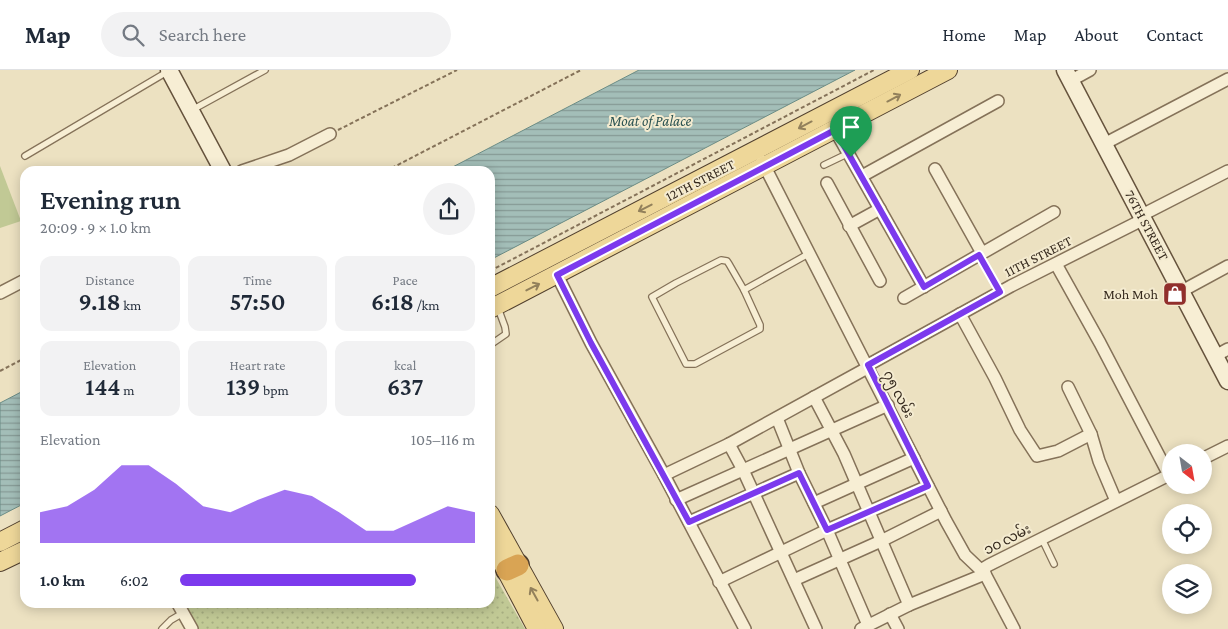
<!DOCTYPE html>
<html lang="en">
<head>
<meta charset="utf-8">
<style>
  body { margin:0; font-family:"Crimson Pro","Noto Sans Myanmar",serif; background:#f2f2f3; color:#1f2937; height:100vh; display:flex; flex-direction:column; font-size:19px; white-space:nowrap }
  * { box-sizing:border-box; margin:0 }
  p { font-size:16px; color:#747a83 }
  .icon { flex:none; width:28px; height:28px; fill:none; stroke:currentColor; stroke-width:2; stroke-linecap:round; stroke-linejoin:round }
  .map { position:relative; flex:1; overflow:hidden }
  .side { position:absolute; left:20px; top:96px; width:475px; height:442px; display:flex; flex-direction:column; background:#fff; border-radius:15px; box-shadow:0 2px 12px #0003 }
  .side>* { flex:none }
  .needle { width:32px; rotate:149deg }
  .controls { position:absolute; left:1162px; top:374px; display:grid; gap:10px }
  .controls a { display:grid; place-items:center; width:50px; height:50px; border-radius:50%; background:#fff; box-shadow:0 2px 12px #0003; font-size:25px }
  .pin { position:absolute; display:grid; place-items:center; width:42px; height:42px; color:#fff; margin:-51px -21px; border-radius:50% 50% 50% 0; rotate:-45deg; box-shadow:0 0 5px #0007 }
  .pin .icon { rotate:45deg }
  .round { display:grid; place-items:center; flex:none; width:52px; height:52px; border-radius:26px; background:#f2f2f3 }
  .head { display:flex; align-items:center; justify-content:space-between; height:85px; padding:0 20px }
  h1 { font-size:28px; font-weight:600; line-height:38px }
  .metrics { display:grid; grid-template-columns:repeat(3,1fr); gap:8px; height:85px; padding:5px 20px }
  .metrics div { display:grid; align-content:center; border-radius:12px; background:#f2f2f3; text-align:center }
  .metrics b { font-size:25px; font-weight:600 }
  .metrics small { font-size:14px; font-weight:400 }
  .metrics p { font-size:14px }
  .chart { height:140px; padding:10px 20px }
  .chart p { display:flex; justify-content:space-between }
  .chart svg { width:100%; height:90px; margin-top:5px; fill:#7c3aed; opacity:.7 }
  ul { padding:0 20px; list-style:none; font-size:16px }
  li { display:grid; grid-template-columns:80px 60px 1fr; align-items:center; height:38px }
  li i { height:12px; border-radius:6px; background:#7c3aed }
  header { display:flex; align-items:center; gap:30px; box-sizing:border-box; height:70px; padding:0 25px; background:#fff; border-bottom:1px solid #e0e1e3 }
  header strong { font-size:24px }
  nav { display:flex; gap:28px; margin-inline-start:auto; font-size:18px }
  .search { width:350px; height:45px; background:#f2f2f3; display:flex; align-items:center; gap:12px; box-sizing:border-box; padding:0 18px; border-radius:28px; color:#747a83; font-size:19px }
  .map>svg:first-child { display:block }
  .park { fill:url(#park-dots) }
  .garden { fill:#c1c995 }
  .water { fill:url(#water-rules); stroke:#6b8c85 }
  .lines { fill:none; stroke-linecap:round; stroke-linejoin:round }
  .lane-casing { stroke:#857259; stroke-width:8 }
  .street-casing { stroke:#857259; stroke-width:14 }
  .secondary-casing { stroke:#66533d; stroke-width:19 }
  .primary-casing { stroke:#52402e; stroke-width:20 }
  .highway-casing { stroke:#52402e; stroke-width:24 }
  .path { stroke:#857259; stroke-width:2; stroke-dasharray:4 2.5; stroke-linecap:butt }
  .lane { stroke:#f7eed4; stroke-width:5.5 }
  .street { stroke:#f7eed4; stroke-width:11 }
  .secondary { stroke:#f7eed4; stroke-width:16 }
  .primary { stroke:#eed799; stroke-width:18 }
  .highway { stroke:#d9a454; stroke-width:21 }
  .oneway { stroke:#92805b }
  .route-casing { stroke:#fff; stroke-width:10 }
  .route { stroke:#7c3aed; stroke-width:6 }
  .labels { text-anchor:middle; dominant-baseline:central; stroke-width:4; stroke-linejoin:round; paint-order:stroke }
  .street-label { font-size:14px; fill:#35291d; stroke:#f4ebd0 }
  .poi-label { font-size:14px; fill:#35291d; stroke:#f4ebd0; text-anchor:end }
  .water-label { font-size:15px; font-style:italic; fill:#2d5453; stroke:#f4ebd0 }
</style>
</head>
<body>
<header>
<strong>Map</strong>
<div class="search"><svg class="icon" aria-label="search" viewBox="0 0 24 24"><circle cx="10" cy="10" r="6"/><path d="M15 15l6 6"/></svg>Search here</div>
<nav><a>Home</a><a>Map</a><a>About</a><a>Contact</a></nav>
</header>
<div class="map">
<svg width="1228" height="559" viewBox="0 0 1228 559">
  <defs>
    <pattern id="park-dots" width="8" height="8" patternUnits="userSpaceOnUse" patternTransform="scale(1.25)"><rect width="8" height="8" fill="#c1c995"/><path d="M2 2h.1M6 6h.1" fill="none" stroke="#a6ad80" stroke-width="1.8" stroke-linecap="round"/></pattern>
    <pattern id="water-rules" width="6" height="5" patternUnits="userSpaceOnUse" patternTransform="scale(1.25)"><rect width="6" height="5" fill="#a3beb8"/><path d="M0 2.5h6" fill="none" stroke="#869a95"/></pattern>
  </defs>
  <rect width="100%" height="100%" fill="#ece1c1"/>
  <polygon class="park" points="490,498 525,559 194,559 181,534 490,534"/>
  <polygon class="garden" points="0,96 21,151 0,158"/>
  <g class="water">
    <polygon points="639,0 855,0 490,190 490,101 445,101"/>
    <polygon points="25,320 25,433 0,446 0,333"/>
  </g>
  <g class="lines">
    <defs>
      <g id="lane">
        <polyline points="192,40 265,0"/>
        <polyline points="25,86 167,2"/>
        <polyline points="824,95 849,83"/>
        <polygon points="721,190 727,191 729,194 744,220 760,255 760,259 695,294 686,294 652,227 676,213"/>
        <polyline points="744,220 810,183"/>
        <polyline points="490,275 506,264 505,257 498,238"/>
        <polyline points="1042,469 1054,494"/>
        <polyline points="162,559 171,550 183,543"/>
      </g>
      <g id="street">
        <polyline points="1070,11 1090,0"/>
        <polyline points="835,60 924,217"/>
        <polyline points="1104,74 1228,9"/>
        <polyline points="762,91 946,451 965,485 985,504 1014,559"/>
        <polyline points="935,99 982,183"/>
        <polyline points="242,101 289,85 330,64"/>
        <polyline points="862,106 998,31"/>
        <polyline points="827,113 880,211"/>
        <polyline points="1142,145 1228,101"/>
        <polyline points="849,156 880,139"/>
        <polyline points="1056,194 1100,273 1169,405"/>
        <polyline points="557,205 591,273 664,405 745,559"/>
        <polyline points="1182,221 1228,196"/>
        <polyline points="0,223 25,210"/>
        <polyline points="904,228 1054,142"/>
        <polyline points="960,244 995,308 1020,360 1037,386 1058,381 1091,364 1099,391 1116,431"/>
        <polyline points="1215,286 1228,279"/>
        <polyline points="868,295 1011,216 1144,149"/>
        <polyline points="1068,317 1091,364"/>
        <polyline points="814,327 844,384 909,535"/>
        <polyline points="777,348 799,403 827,460 868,555"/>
        <polyline points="729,374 743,400 816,559"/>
        <polyline points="1204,388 1228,376"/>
        <polyline points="664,405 729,374 869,297"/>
        <polyline points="676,430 888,335"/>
        <polyline points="814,433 914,388"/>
        <polyline points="689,452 799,403"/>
        <polyline points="794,510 881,471 941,441"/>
        <polyline points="719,512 827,460 928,416"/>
        <polyline points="178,534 192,559"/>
        <polyline points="890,544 898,559"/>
        <polyline points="861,559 909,535 985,504 984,498 989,495 1171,404"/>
      </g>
      <g id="secondary">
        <polyline points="169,0 223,101"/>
        <polyline points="1065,0 1228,311"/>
      </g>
      <g id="primary">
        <polyline points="490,218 910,0"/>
        <polyline points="490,239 948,0"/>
        <polyline points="490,444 554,559"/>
        <polyline points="490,470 537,559"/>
        <polyline points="0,472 25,459"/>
        <polyline points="0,492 25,480"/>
      </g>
      <polyline id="highway" points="507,500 518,495"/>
    </defs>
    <use href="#lane" class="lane-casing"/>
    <use href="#street" class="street-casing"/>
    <use href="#secondary" class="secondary-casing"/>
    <use href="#primary" class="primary-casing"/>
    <use href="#highway" class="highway-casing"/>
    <g class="path">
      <polyline points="338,60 457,0"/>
      <polyline points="386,101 581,0"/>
      <polyline points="984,194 995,214"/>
      <polyline points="490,201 874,0"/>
      <polyline points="0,301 25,288"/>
    </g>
    <use href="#lane" class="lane"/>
    <use href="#street" class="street"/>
    <use href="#secondary" class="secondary"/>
    <use href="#primary" class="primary"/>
    <use href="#highway" class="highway"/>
  </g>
  <defs><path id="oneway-shaft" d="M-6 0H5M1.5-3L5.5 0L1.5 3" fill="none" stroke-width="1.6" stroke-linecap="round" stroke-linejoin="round" transform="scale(1.25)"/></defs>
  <g class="oneway">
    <use href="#oneway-shaft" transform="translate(894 28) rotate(-28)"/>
    <use href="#oneway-shaft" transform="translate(805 55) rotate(152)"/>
    <use href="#oneway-shaft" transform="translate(645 138) rotate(153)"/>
    <use href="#oneway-shaft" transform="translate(533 217) rotate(-27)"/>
    <use href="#oneway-shaft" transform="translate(534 524) rotate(-119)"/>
  </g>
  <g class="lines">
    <defs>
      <polygon id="route" points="835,60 924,217 979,185 1000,222 868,295 928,416 827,460 799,403 689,452 591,273 557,205"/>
    </defs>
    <use href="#route" class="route-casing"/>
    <use href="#route" class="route"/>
  </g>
  <defs>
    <symbol id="shop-square" viewBox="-11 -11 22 22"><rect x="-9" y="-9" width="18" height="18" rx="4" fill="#912f2c" stroke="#f4ebd0"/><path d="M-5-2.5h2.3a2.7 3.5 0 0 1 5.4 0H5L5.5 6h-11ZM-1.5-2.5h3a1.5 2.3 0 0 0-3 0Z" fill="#fff"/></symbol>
  </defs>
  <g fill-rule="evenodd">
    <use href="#shop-square" x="1161" y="210" width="28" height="28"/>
  </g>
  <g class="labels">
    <g class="street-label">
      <text transform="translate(700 110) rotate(-27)">12TH STREET</text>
      <text transform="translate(1147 155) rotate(62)">76TH STREET</text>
      <text transform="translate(1038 186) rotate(-27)">11TH STREET</text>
      <text transform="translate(899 324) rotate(63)">၇၅ လမ်း</text>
      <text transform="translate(1007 469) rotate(-27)">၁၀ လမ်း</text>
    </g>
    <g class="poi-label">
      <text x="1158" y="224">Moh Moh</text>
    </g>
    <g class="water-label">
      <text x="650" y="51">Moat of Palace</text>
    </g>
  </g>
</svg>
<div class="controls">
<a><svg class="needle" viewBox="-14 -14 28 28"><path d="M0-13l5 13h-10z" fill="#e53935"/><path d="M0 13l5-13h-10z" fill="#747a83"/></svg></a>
<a><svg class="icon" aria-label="locate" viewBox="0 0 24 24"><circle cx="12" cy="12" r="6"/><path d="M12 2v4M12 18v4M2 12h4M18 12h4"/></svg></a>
<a><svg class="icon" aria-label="layers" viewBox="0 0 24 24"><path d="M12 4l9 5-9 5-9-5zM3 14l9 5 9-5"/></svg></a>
</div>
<div class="pin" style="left:851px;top:87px;background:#1e9e55"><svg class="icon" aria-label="arrive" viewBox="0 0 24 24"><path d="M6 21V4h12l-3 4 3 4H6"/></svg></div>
<section class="side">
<div class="head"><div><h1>Evening run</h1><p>20:09 · 9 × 1.0 km</p></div><a class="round"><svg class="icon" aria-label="share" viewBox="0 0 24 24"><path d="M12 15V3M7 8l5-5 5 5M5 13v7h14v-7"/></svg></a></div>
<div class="metrics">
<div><p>Distance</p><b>9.18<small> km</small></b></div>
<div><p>Time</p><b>57:50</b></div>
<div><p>Pace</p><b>6:18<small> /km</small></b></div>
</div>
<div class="metrics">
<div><p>Elevation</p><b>144<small> m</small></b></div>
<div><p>Heart rate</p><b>139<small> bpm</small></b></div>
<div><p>kcal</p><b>637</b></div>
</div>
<div class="chart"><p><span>Elevation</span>105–116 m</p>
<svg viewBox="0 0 160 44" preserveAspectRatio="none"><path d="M0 44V29L10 26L20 18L30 6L40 6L50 15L60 26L70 29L80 23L90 18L100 21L110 29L120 38L130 38L140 32L150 26L160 29V44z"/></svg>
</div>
<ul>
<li><b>1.0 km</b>6:02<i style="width:80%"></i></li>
</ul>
</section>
</div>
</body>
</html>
